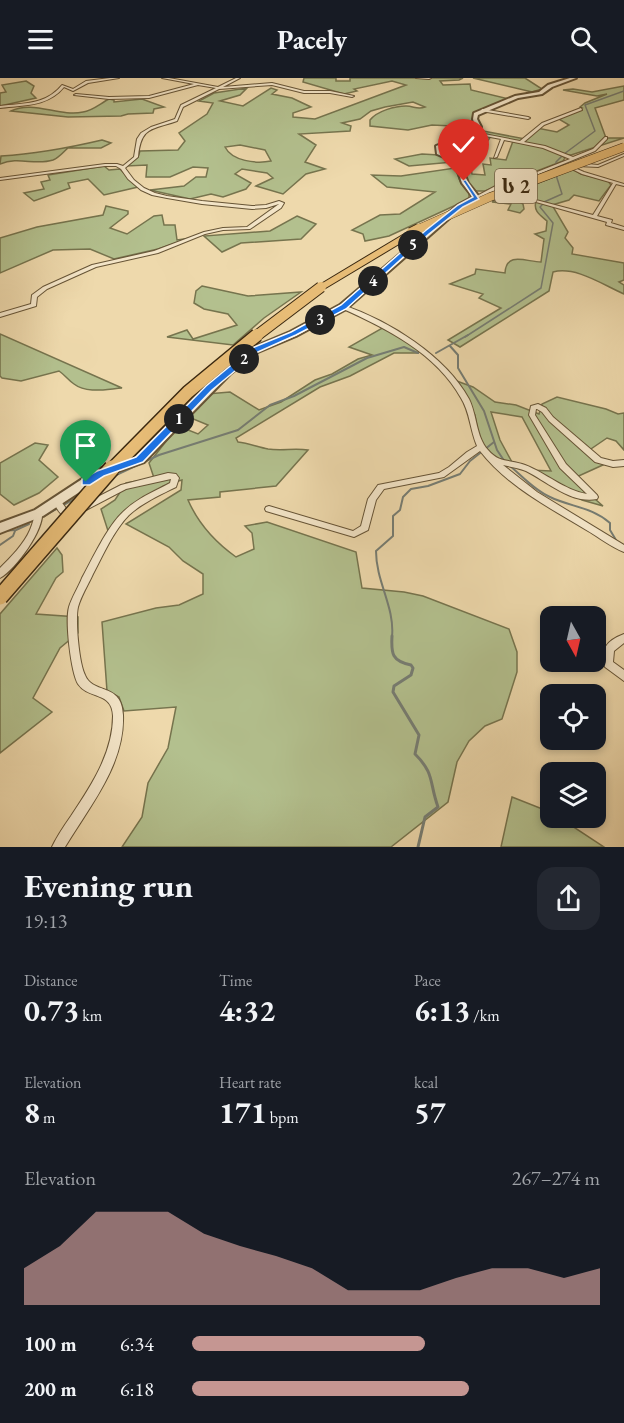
<!DOCTYPE html>
<html lang="en">
<head>
<meta charset="utf-8">
<style>
  body { margin:0; font-family:"EB Garamond","Noto Serif Georgian",serif; background:#242831; color:#f1f3f6; height:100vh; display:flex; flex-direction:column; font-size:22px; white-space:nowrap }
  * { box-sizing:border-box; margin:0 }
  p { font-size:20px; color:#9ea1a6 }
  .icon { flex:none; width:33px; height:33px; fill:none; stroke:currentColor; stroke-width:2; stroke-linecap:round; stroke-linejoin:round }
  .map { position:relative; height:769px; overflow:hidden }
  .panel { display:flex; flex-direction:column; background:#171b24; flex:1 }
  .panel>* { flex:none }
  .needle { width:39px; rotate:172deg }
  .controls { position:absolute; left:540px; top:528px; display:grid; gap:12px }
  .controls a { display:grid; place-items:center; width:66px; height:66px; border-radius:12px; background:#171b24; box-shadow:0 3px 9px #0003; font-size:30px }
  .pin { position:absolute; display:grid; place-items:center; width:51px; height:51px; color:#fff; margin:-62px -26px; border-radius:50% 50% 50% 0; rotate:-45deg; box-shadow:0 0 6px #0007 }
  .pin .icon { rotate:45deg }
  .km { position:absolute; width:30px; height:30px; margin:-15px; border-radius:50%; background:#222; color:#fff; font-size:16px; line-height:30px; text-align:center }
  .round { display:grid; place-items:center; flex:none; width:63px; height:63px; border-radius:18px; background:#242831 }
  .headline { display:flex; align-items:center; justify-content:space-between; height:102px; padding:0 24px }
  h1 { font-size:33px; font-weight:700; line-height:45px }
  .metrics { display:grid; grid-template-columns:repeat(3,1fr); gap:9px; height:102px; padding:6px 24px }
  .metrics div { display:grid; align-content:center }
  .metrics b { font-size:30px; font-weight:700 }
  .metrics small { font-size:16px; font-weight:400 }
  .metrics p { font-size:16px }
  .chart { height:168px; padding:12px 24px }
  .chart p { display:flex; justify-content:space-between }
  .chart svg { width:100%; height:108px; margin-top:6px; fill:#c59692; opacity:.7 }
  ul { padding:0 24px; list-style:none; font-size:20px }
  li { display:grid; grid-template-columns:96px 72px 1fr; align-items:center; height:45px }
  li i { height:15px; border-radius:8px; background:#c59692 }
  header { display:flex; justify-content:space-between; align-items:center; height:78px; padding:0 24px; background:#171b24; font-size:27px; font-weight:700 }
  .map>svg:first-child { display:block }
  .green { fill:#b3c08e; stroke:#76744e; stroke-width:1.5; fill-rule:evenodd }
  .lines { fill:none; stroke-linecap:round; stroke-linejoin:round }
  .stream-far2 { stroke:#767d73; stroke-width:1.5 }
  .stream-far1 { stroke:#767d73; stroke-width:2 }
  .stream { stroke:#767d73; stroke-width:3 }
  .minor-casing { stroke:#665436; stroke-width:2 }
  .tertiary-casing { stroke:#665436; stroke-width:4 }
  .trunk-casing { stroke:#39270f; stroke-width:2 }
  .minor { fill:#f4e6c9; fill-rule:evenodd }
  .tertiary { fill:#f4e6c9; fill-rule:evenodd }
  .trunk { fill:#e7bc76; fill-rule:evenodd }
  .trunk-bridge-far3-casing { stroke:#39270f; stroke-width:9; stroke-linecap:butt }
  .trunk-bridge-far2-casing { stroke:#39270f; stroke-width:12; stroke-linecap:butt }
  .trunk-bridge-far1-casing { stroke:#39270f; stroke-width:15; stroke-linecap:butt }
  .trunk-bridge-casing { stroke:#39270f; stroke-width:18; stroke-linecap:butt }
  .trunk-bridge-far3 { stroke:#e7bc76; stroke-width:8 }
  .trunk-bridge-far2 { stroke:#e7bc76; stroke-width:10 }
  .trunk-bridge-far1 { stroke:#e7bc76; stroke-width:12 }
  .trunk-bridge { stroke:#e7bc76; stroke-width:15 }
  .route { fill:#1a73e8; stroke:#fff; stroke-width:1.5 }
  .labels { text-anchor:middle; dominant-baseline:central; stroke-width:6; stroke-linejoin:round; paint-order:stroke }
  .shield { fill:#f4e6c9; stroke:#716047; stroke-width:1.5 }
  .shield-label { font-size:20px; font-weight:bold; fill:#39270f }
</style>
</head>
<body>
<header><svg class="icon" aria-label="menu" viewBox="0 0 24 24"><path d="M4 6h16M4 12h16M4 18h16"/></svg>Pacely<svg class="icon" aria-label="search" viewBox="0 0 24 24"><circle cx="10" cy="10" r="6"/><path d="M15 15l6 6"/></svg></header>
<div class="map">
<svg width="624" height="769" viewBox="0 0 624 769">
  <rect width="100%" height="100%" fill="#eed9ac"/>
  <filter id="stains"><feTurbulence type="fractalNoise" baseFrequency=".00333" numOctaves="4"/><feColorMatrix values="0 0 0 0 .2 0 0 0 0 .09 0 0 0 0 .02 0 0 0 .5 -.17"/></filter>
  <radialGradient id="worn" r=".72"><stop offset=".6" stop-color="#630" stop-opacity="0"/><stop offset="1" stop-color="#630" stop-opacity=".3"/></radialGradient>
  <g class="green">
    <path d="M304 0H336V3H350V0H463L459 2 440 3 443 7 470 6 471 12 509 21 474 35 472 43 456 44 452 48 432 47 408 52 370 48V42C377 33 395 28 406 28 414 28 417 32 425 29L413 24 385 29 371 33 360 41 342 45 351 48 350 53 299 56 316 67 305 84 325 91 306 96 283 116 256 108 273 100 267 95 242 91 235 96 251 105 246 111 223 119 211 116 190 121 150 112 184 108 196 99H206L208 90 193 89 170 99H146L147 87 127 88 138 79 140 73 178 72 185 63 179 55 207 36 213 25 199 23 214 15 247 10 240 17 220 23 243 28 271 10 277 12 272 16 292 20 311 29 293 35V39L315 41 406 7 392 3 354 11 357 13 344 16 303 4ZM240 67 265 72 271 83C256 86 232 83 225 69Z"/>
    <polygon points="473,0 525,0 542,11 532,14"/>
    <polygon points="26,3 34,8 31,15 36,20 0,28 0,15 6,14 2,7"/>
    <polygon points="624,8 624,22 595,30 606,60 624,60 571,77 560,76 565,80 563,83 485,113 472,113 461,90 471,91 472,96 485,97 483,86 491,87 490,80 506,82 513,63 491,58 478,77 455,80 439,75 438,69 478,52 525,61 537,50 557,54 569,47 557,40 582,30 580,29 585,25 607,16 597,18 563,12 573,11 592,14"/>
    <path d="M109 21 114 22V24L142 21 164 29 154 31 153 35 128 36 121 38 68 39 11 33C33 22 59 39 83 34 92 33 101 25 109 21Z"/>
    <path d="M102 62 111 65 101 70H68C63 74 60 79 53 82 35 88 19 78 0 86L1 78C35 76 68 70 102 62Z"/>
    <polygon points="422,76 439,77 453,84 409,88 395,81"/>
    <polygon points="104,88 109,92 120,91 138,109 104,117 88,101 68,105 70,110 34,123 24,115 44,111 41,104 50,102 48,97"/>
    <polygon points="455,90 460,103 469,113 469,121 389,158 365,163 363,156 352,152 380,137 400,136 435,114 387,109 372,97 401,98"/>
    <path d="M573 91 581 96 608 103 611 107 599 123 574 117 569 122 552 127 568 154 565 160 573 170 572 176 624 185V202L619 204 624 207V216C603 207 576 188 553 194L549 213 460 269 448 262 501 230 479 220 483 216 450 206 475 196 476 191 505 195C506 173 527 184 541 184L544 161 535 156 546 153 547 143C540 137 533 133 536 123H518L523 126 524 131 520 135 508 132 511 126 492 124Z"/>
    <polygon points="106,128 128,133 128,136 110,150 127,156 154,138 162,137 164,147 175,147 177,162 191,160 158,171 114,181 90,171 53,172 0,195 0,160 37,149 103,137"/>
    <polygon points="297,138 316,146 301,161 241,165 222,174 204,158 270,153"/>
    <polygon points="202,208 248,218 301,214 264,240 233,267 167,259 187,252 193,261 237,247 228,236 204,231 194,225 196,213"/>
    <path d="M384 249 419 271 418 275H394L350 298 320 309 236 360 238 364C248 365 258 369 268 371 281 373 295 370 308 372L276 408 220 414V419L188 422C198 445 215 464 236 479L254 471 252 455 245 448 267 444 356 474 362 510 404 514 423 518 509 551 517 574V594L502 641 485 648 469 663 457 684 448 724 391 769H122L142 739 148 705 168 670 176 629 124 633 119 619 107 613 102 544 156 530 179 527 203 516V496L183 483 169 469 126 446 181 412 182 402C155 407 128 438 109 456L101 431 115 422 126 405 154 400 149 385 178 348 198 356 208 347 186 338 207 316 230 314 259 332 281 324 315 302 332 296 358 281 372 277 349 269Z"/>
    <path d="M0 256 122 310C107 311 87 316 74 306 68 302 65 297 59 293L21 303 2 300 0 298Z"/>
    <polygon points="454,302 473,309 495,324 516,327 539,336 542,326 557,319 606,331 618,336 624,335 624,372 616,363 607,360 588,373 605,386 572,401 603,428 582,422 529,392 551,393 522,339 491,334 500,362 513,386 493,382 480,366 475,337"/>
    <polygon points="35,365 48,367 39,382 58,399 39,415 14,427 0,416 0,385"/>
    <polygon points="57,470 62,477 63,494 56,500 36,536 78,539 78,555 60,570 33,620 52,634 0,675 0,536"/>
    <polygon points="512,719 550,734 550,740 560,740 604,769 501,769"/>
  </g>
  <g class="lines">
    <g class="stream-far2">
      <polyline points="564,76 595,53 585,27 624,13"/>
      <polyline points="556,89 556,84 562,78"/>
      <polyline points="544,124 562,116 556,97"/>
      <polyline points="465,259 541,210 553,145 540,129 542,127"/>
    </g>
    <g class="stream-far1">
      <polyline points="450,268 458,277 458,290 484,333 497,372 505,384"/>
      <polyline points="436,275 468,257"/>
      <path d="M509 387C522 398 534 412 550 419 571 429 592 429 610 445V452L616 462"/>
      <polyline points="114,398 159,377 238,352 270,327 294,318 367,280 404,269 418,275"/>
      <polyline points="44,438 78,419"/>
      <polyline points="0,453 16,452 29,446"/>
      <polyline points="0,467 13,458 15,453"/>
      <path d="M392 559C395 529 376 504 376 473L393 458V438L400 432 403 419 411 411 428 408 460 396 470 383 494 364"/>
    </g>
    <path class="stream" d="M392 558C391 576 392 583 411 587L413 590 411 597 394 608 393 614 419 657 415 676C435 696 429 704 438 729L425 739 418 769"/>
    <defs>
      <g id="minor">
        <path d="M110 0H119L88 5 73 13 64 9C48 29 23 27 0 30V28C23 25 46 27 62 7L73 11 86 3Z"/>
        <path d="M162 0H169L218 9 236 0H240L223 9 272 5 304 13H330L354 18 352 19 330 15H304L272 7 219 11 183 29 177 43C152 52 141 48 138 79L125 90 134 102 144 110 155 115 167 118 202 123 252 128 266 127 279 123 284 125 281 130 250 151 223 152 205 156 158 175 96 189 47 211 37 219 36 228 0 239V235L31 226 32 217 43 209 92 187 154 173 204 154 223 150 247 149 279 126 266 130 252 131 202 126 167 120 152 117 141 112 128 101 121 91 116 88H105L0 102V100L105 86H117L123 88 134 79 137 61 141 55 151 49 175 41 181 27 216 10 198 7 149 20 109 21 74 17 76 16 109 19 149 18 194 6Z"/>
        <polygon points="416,0 431,0 429,1"/>
        <polygon points="581,30 582,32 544,47 524,64 545,68 573,79 593,71 605,59 607,59 607,61 595,73 534,98 509,105 479,121 475,121 475,119 505,103 532,96 570,81 543,70 504,62 497,79 494,80 501,61 474,56 474,54 520,63 542,45"/>
        <polygon points="482,31 528,39 530,40 528,41 481,33"/>
        <polygon points="624,76 624,78 598,89 578,88 577,91 584,94 624,106 624,108 616,106 597,138 612,142 611,145 624,149 624,152 606,147 607,144 536,124 487,121 485,120 487,119 536,122 593,137 613,105 582,96 574,92 575,87 573,86 577,85 598,87"/>
        <path d="M343 227C389 243 445 277 469 321 477 337 476 359 488 372 500 386 510 381 525 387 546 395 564 412 587 416L560 390 529 337 531 328 538 326 546 330 553 339 601 380 613 383 624 382V388L613 389 595 384 549 343 542 334 537 331H536L535 337 566 386 597 417 598 419 597 421C571 426 548 404 526 393 519 390 511 389 503 387L537 414 624 467V474C611 469 600 460 588 453 550 430 507 408 480 373L444 399 384 411 376 422 368 452 354 459 266 433 265 431 266 429 269 428 353 453 361 448 368 421 378 407 439 395 449 389 467 374 477 368C470 352 470 334 461 320 436 275 386 250 341 230V228Z"/>
        <path d="M168 395 176 396 179 400 176 409C160 417 142 425 129 437 114 452 103 477 93 496 88 507 81 518 78 529 75 542 79 585 85 597 93 617 122 604 123 637 125 687 89 729 65 769H52C57 758 64 748 71 738 91 708 113 675 113 638 112 613 89 622 78 606 71 594 65 543 69 529 72 519 78 510 82 500 93 480 107 449 123 434 136 421 153 414 170 405L171 401 126 411 86 432H80L79 430 80 428 121 407Z"/>
        <path d="M57 421 60 422 68 433H75L76 435 75 437C61 441 60 435 53 424L54 422Z"/>
        <path d="M39 432 42 433C45 451 16 491 0 500V490C11 479 24 466 30 452 33 445 34 439 36 433Z"/>
        <path d="M624 556V565L614 573 613 584 624 592V603L605 589C599 571 608 562 624 556Z"/>
      </g>
      <polygon id="tertiary" points="570,0 576,0 552,9 542,16 518,20 478,37 477,41 481,49 477,56 441,70 442,74 459,82 468,105 480,120 462,129 346,231 296,258 258,274 230,296 144,384 104,398 43,438 0,455 0,445 35,432 96,392 136,378 224,292 252,270 290,254 340,227 458,127 473,119 462,105 455,84 437,76 436,68 473,54 475,49 473,41 474,35 515,18 539,14 548,7"/>
      <polygon id="trunk" points="411,152 415,155 414,157 324,211 316,209"/>
    </defs>
    <use href="#minor" class="minor-casing"/>
    <use href="#tertiary" class="tertiary-casing"/>
    <use href="#trunk" class="trunk-casing"/>
    <use href="#minor" class="minor"/>
    <use href="#tertiary" class="tertiary"/>
    <use href="#trunk" class="trunk"/>
    <defs>
      <polyline id="trunk-bridge-far3" points="416,152 490,119 624,69"/>
      <g id="trunk-bridge-far2">
        <polyline points="411,155 419,151"/>
        <polyline points="255,259 321,209"/>
      </g>
      <polyline id="trunk-bridge-far1" points="111,392 188,314 257,257"/>
      <polyline id="trunk-bridge" points="0,519 112,390"/>
    </defs>
    <use href="#trunk-bridge-far3" class="trunk-bridge-far3-casing"/>
    <use href="#trunk-bridge-far2" class="trunk-bridge-far2-casing"/>
    <use href="#trunk-bridge-far1" class="trunk-bridge-far1-casing"/>
    <use href="#trunk-bridge" class="trunk-bridge-casing"/>
    <use href="#trunk-bridge-far3" class="trunk-bridge-far3"/>
    <use href="#trunk-bridge-far2" class="trunk-bridge-far2"/>
    <use href="#trunk-bridge-far1" class="trunk-bridge-far1"/>
    <use href="#trunk-bridge" class="trunk-bridge"/>
  </g>
  <polygon class="route" points="462,102 466,102 479,121 463,129 429,156 346,231 296,257 258,274 212,312 143,384 104,398 90,407 82,407 82,401 97,393 136,379 206,308 252,270 291,254 341,227 425,153 458,127 473,119"/>
  <g class="labels">
    <rect class="shield" x="495" y="91" width="42" height="34" rx="4.5"/>
    <g class="shield-label">
      <text x="516" y="108">ს 2</text>
    </g>
  </g>
  <rect width="100%" height="100%" filter="url(#stains)"/>
  <rect width="100%" height="100%" fill="url(#worn)"/>
</svg>
<div class="controls">
<a><svg class="needle" viewBox="-14 -14 28 28"><path d="M0-13l5 13h-10z" fill="#e53935"/><path d="M0 13l5-13h-10z" fill="#9ea1a6"/></svg></a>
<a><svg class="icon" aria-label="locate" viewBox="0 0 24 24"><circle cx="12" cy="12" r="6"/><path d="M12 2v4M12 18v4M2 12h4M18 12h4"/></svg></a>
<a><svg class="icon" aria-label="layers" viewBox="0 0 24 24"><path d="M12 4l9 5-9 5-9-5zM3 14l9 5 9-5"/></svg></a>
</div>
<div class="pin" style="left:86px;top:404px;background:#1e9e55"><svg class="icon" aria-label="arrive" viewBox="0 0 24 24"><path d="M6 21V4h12l-3 4 3 4H6"/></svg></div>
<div class="pin" style="left:464px;top:103px;background:#d93025"><svg class="icon" aria-label="check" viewBox="0 0 24 24"><path d="M5 12l5 5 9-10"/></svg></div>
<b class="km" style="left:179px;top:341px">1</b>
<b class="km" style="left:244px;top:281px">2</b>
<b class="km" style="left:320px;top:242px">3</b>
<b class="km" style="left:373px;top:203px">4</b>
<b class="km" style="left:413px;top:167px">5</b>
</div>
<section class="panel">
<div class="headline"><div><h1>Evening run</h1><p>19:13</p></div><a class="round"><svg class="icon" aria-label="share" viewBox="0 0 24 24"><path d="M12 15V3M7 8l5-5 5 5M5 13v7h14v-7"/></svg></a></div>
<div class="metrics">
<div><p>Distance</p><b>0.73<small> km</small></b></div>
<div><p>Time</p><b>4:32</b></div>
<div><p>Pace</p><b>6:13<small> /km</small></b></div>
</div>
<div class="metrics">
<div><p>Elevation</p><b>8<small> m</small></b></div>
<div><p>Heart rate</p><b>171<small> bpm</small></b></div>
<div><p>kcal</p><b>57</b></div>
</div>
<div class="chart"><p><span>Elevation</span>267–274 m</p>
<svg viewBox="0 0 160 44" preserveAspectRatio="none"><path d="M0 44V29L10 20L20 6L30 6L40 6L50 15L60 20L70 24L80 29L90 38L100 38L110 38L120 33L130 29L140 29L150 33L160 29V44z"/></svg>
</div>
<ul>
<li><b>100 m</b>6:34<i style="width:57%"></i></li>
<li><b>200 m</b>6:18<i style="width:68%"></i></li>
</ul>
</section>
</body>
</html>
